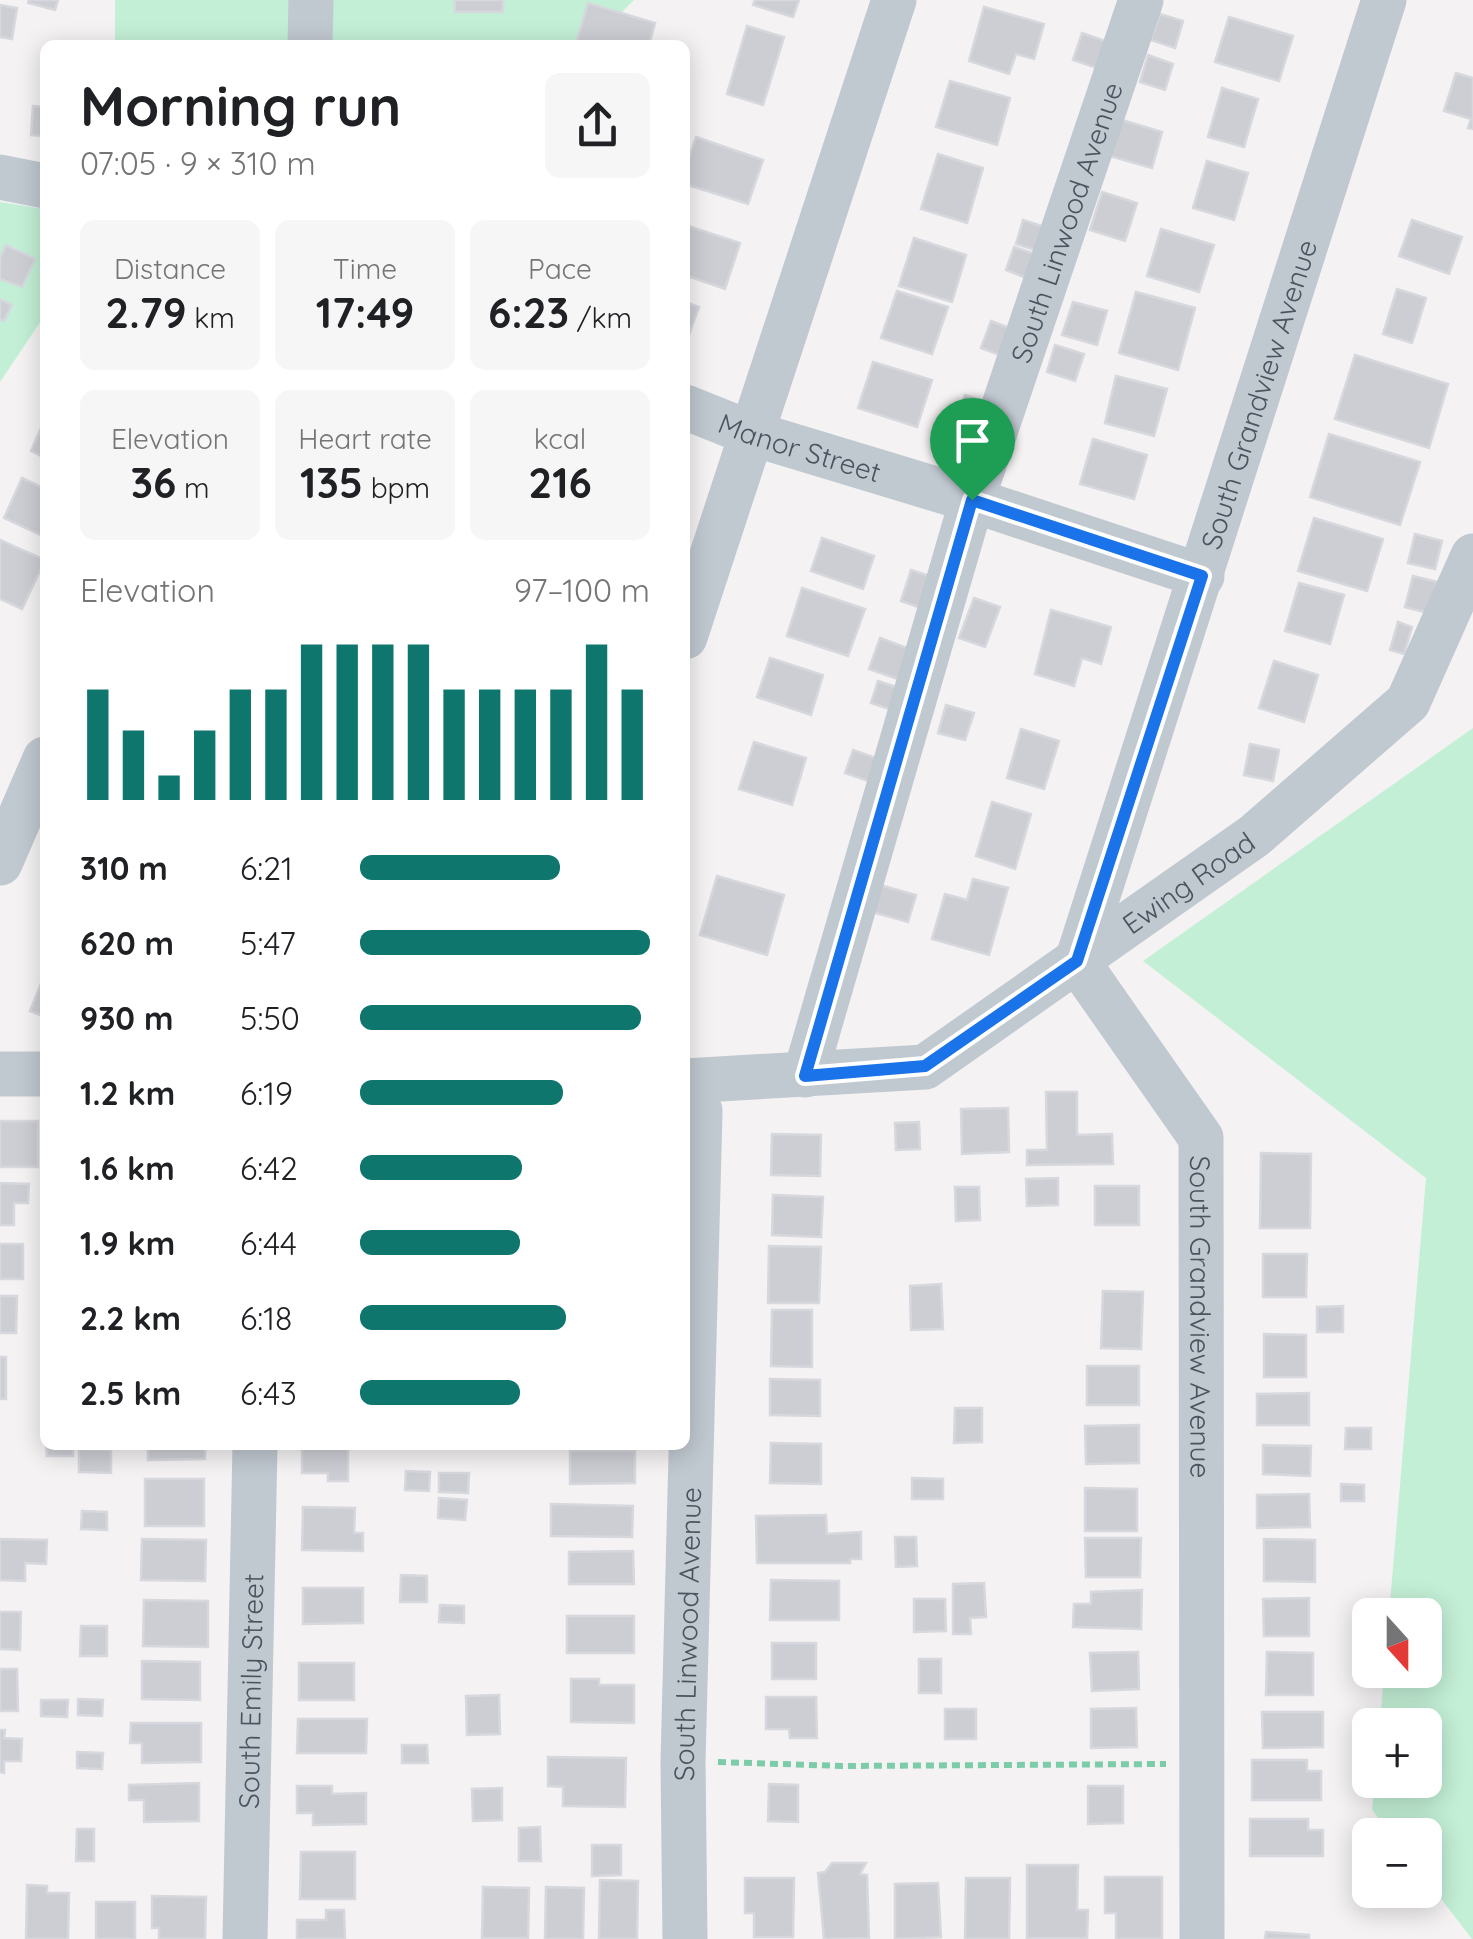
<!DOCTYPE html>
<html lang="en">
<head>
<meta charset="utf-8">
<style>
  body { margin:0; font-family:Quicksand,sans-serif; background:#f6f6f6; color:#202124; height:100vh; display:flex; flex-direction:column; font-size:38px; white-space:nowrap }
  * { box-sizing:border-box; margin:0 }
  p { font-size:32px; color:#757577 }
  .icon { flex:none; width:55px; height:55px; fill:none; stroke:currentColor; stroke-width:2; stroke-linecap:round; stroke-linejoin:round }
  .map { position:relative; flex:1; overflow:hidden }
  .details { position:absolute; left:40px; top:40px; width:650px; height:1410px; display:flex; flex-direction:column; background:#fff; border-radius:15px; box-shadow:0 5px 25px #0003 }
  .details>* { flex:none }
  .needle { width:65px; rotate:159deg }
  .tools { position:absolute; left:1352px; top:1598px; display:grid; gap:20px }
  .tools a { display:grid; place-items:center; width:90px; height:90px; border-radius:15px; background:#fff; box-shadow:0 5px 25px #0003; font-size:50px }
  .pin { position:absolute; display:grid; place-items:center; width:85px; height:85px; color:#fff; margin:-102px -42px; border-radius:50% 50% 50% 0; rotate:-45deg; box-shadow:0 0 10px #0007 }
  .pin .icon { rotate:45deg }
  .round { display:grid; place-items:center; flex:none; width:105px; height:105px; border-radius:15px; background:#f6f6f6 }
  .headline { display:flex; align-items:center; justify-content:space-between; height:170px; padding:0 40px }
  h1 { font-size:55px; font-weight:800; line-height:75px }
  .figures { display:grid; grid-template-columns:repeat(3,1fr); gap:15px; height:170px; padding:10px 40px }
  .figures div { display:grid; align-content:center; border-radius:15px; background:#f6f6f6; text-align:center }
  .figures b { font-size:42px; font-weight:800 }
  .figures small { font-size:28px; font-weight:400 }
  .figures p { font-size:28px }
  .chart { height:280px; padding:20px 40px }
  .chart p { display:flex; justify-content:space-between }
  .chart svg { width:100%; height:180px; margin-top:10px; stroke:#0f766e; stroke-width:6 }
  ul { padding:0 40px; list-style:none; font-size:32px }
  li { display:grid; grid-template-columns:160px 120px 1fr; align-items:center; height:75px }
  li i { height:25px; border-radius:12px; background:#0f766e }
  .map>svg:first-child { display:block }
  .green { fill:#c3efd6 }
  .building { fill:#ccced4; stroke:#d6d8dd; stroke-width:2.5 }
  .lines { fill:none; stroke-linecap:round; stroke-linejoin:round }
  .path { stroke:#7ccca9; stroke-width:6; stroke-dasharray:8 5; stroke-linecap:butt }
  .minor { stroke:#c0c8d0; stroke-width:45 }
  .route-casing { stroke:#fff; stroke-width:20 }
  .route { stroke:#1a73e8; stroke-width:12 }
  .labels { text-anchor:middle; dominant-baseline:central; stroke-width:9; stroke-linejoin:round; paint-order:stroke }
  .street-label { font-size:28px; fill:#4a545f; stroke:#fff }
</style>
</head>
<body>
<div class="map">
<svg width="1473" height="1939" viewBox="0 0 1473 1939">
  <rect width="100%" height="100%" fill="#f4f2f2"/>
  <g class="green">
    <polygon points="115,0 634,0 589,45 115,45"/>
    <polygon points="0,202 45,209 45,315 0,382"/>
    <polygon points="1473,728 1473,1939 1472,1939 1425,1878 1425,1835 1392,1835 1372,1810 1375,1780 1425,1780 1425,1725 1380,1725 1384,1670 1425,1670 1425,1615 1389,1615 1426,1178 1143,961"/>
  </g>
  <g class="building">
    <polygon points="29,0 58,0 55,10 28,3"/>
    <rect x="455" y="0" width="48" height="12"/>
    <polygon points="755,0 799,0 793,17 753,5"/>
    <polygon points="588,3 655,23 649,45 576,43"/>
    <polygon points="0,5 17,8 12,39 0,37"/>
    <polygon points="984,7 1044,24 1034,59 1016,54 1009,74 969,61"/>
    <polygon points="1160,14 1183,21 1175,48 1151,40"/>
    <polygon points="1229,17 1293,36 1279,81 1215,62"/>
    <polygon points="747,26 784,37 763,105 727,94"/>
    <polygon points="1082,33 1108,42 1100,69 1073,60"/>
    <polygon points="1148,55 1173,64 1165,90 1140,82"/>
    <polygon points="1456,73 1473,78 1473,129 1468,128 1471,119 1444,111"/>
    <polygon points="950,81 1010,98 997,145 936,127"/>
    <polygon points="1222,88 1258,99 1244,147 1208,137"/>
    <polygon points="33,106 45,107 45,136 31,135"/>
    <polygon points="1119,119 1162,132 1152,168 1106,155"/>
    <polygon points="696,137 763,160 748,204 685,184 685,170"/>
    <polygon points="938,154 983,168 967,223 921,209"/>
    <polygon points="1207,161 1248,173 1234,220 1193,208"/>
    <polygon points="1102,192 1137,203 1125,241 1090,230"/>
    <polygon points="1023,220 1045,227 1038,251 1016,244"/>
    <polygon points="1412,220 1462,237 1449,274 1399,256"/>
    <polygon points="685,225 740,243 725,289 685,275"/>
    <polygon points="1161,229 1214,245 1199,292 1147,276"/>
    <polygon points="914,238 966,255 952,302 899,286"/>
    <polygon points="6,245 35,259 22,287 0,279 0,258"/>
    <polygon points="1014,247 1038,255 1029,279 1006,270"/>
    <polygon points="1397,289 1426,298 1412,343 1383,334"/>
    <polygon points="897,291 948,307 932,354 881,338"/>
    <polygon points="1136,292 1195,308 1178,370 1119,353"/>
    <polygon points="0,299 12,305 4,321 0,319"/>
    <polygon points="685,302 699,307 686,343 685,342"/>
    <polygon points="1073,302 1107,311 1097,345 1062,335"/>
    <polygon points="991,321 1012,329 1002,356 981,348"/>
    <polygon points="1055,345 1084,354 1075,381 1047,372"/>
    <polygon points="1355,355 1448,384 1429,448 1335,419"/>
    <polygon points="873,362 932,380 917,427 858,408"/>
    <polygon points="1116,376 1167,389 1154,436 1105,423"/>
    <polygon points="965,395 991,404 979,439 953,429"/>
    <polygon points="45,419 45,458 31,451"/>
    <polygon points="1329,434 1420,462 1400,525 1310,497"/>
    <polygon points="1093,439 1147,455 1134,499 1080,484"/>
    <polygon points="22,478 45,489 45,537 4,518"/>
    <polygon points="1314,518 1383,539 1367,591 1298,571"/>
    <polygon points="1415,534 1442,541 1435,569 1408,563"/>
    <polygon points="822,538 874,556 863,589 811,571"/>
    <polygon points="0,540 45,560 22,609 0,599"/>
    <polygon points="911,570 939,579 929,611 901,601"/>
    <polygon points="1413,576 1437,582 1428,613 1405,607"/>
    <polygon points="1299,583 1344,595 1330,644 1285,631"/>
    <polygon points="802,588 865,609 848,656 787,636"/>
    <polygon points="974,598 1000,607 985,647 959,638"/>
    <polygon points="1051,610 1111,627 1101,664 1082,658 1074,686 1035,674"/>
    <polygon points="1398,622 1412,627 1404,654 1390,650"/>
    <polygon points="880,638 910,649 900,680 869,669"/>
    <polygon points="770,658 823,675 811,715 757,697"/>
    <polygon points="1274,661 1318,675 1304,722 1259,708"/>
    <polygon points="878,681 903,689 895,711 871,703"/>
    <polygon points="946,705 974,713 965,740 938,733"/>
    <polygon points="1021,729 1059,741 1044,789 1007,778"/>
    <polygon points="754,742 806,758 792,805 739,789"/>
    <polygon points="1250,744 1279,750 1273,781 1244,775"/>
    <polygon points="853,750 879,759 871,782 845,773"/>
    <polygon points="992,802 1031,814 1015,869 976,856"/>
    <polygon points="717,876 784,895 767,955 700,935"/>
    <polygon points="973,879 1008,888 989,955 932,939 945,894 967,900"/>
    <polygon points="880,885 916,895 908,922 872,912"/>
    <polygon points="44,976 45,976 45,1017 30,1011"/>
    <polygon points="1046,1092 1077,1092 1077,1135 1112,1134 1113,1164 1027,1165 1027,1150 1047,1150"/>
    <polygon points="1008,1108 1009,1152 962,1154 961,1109"/>
    <rect x="0" y="1121" width="38" height="46"/>
    <polygon points="919,1122 920,1149 896,1150 895,1123"/>
    <polygon points="772,1134 821,1135 820,1176 771,1175"/>
    <polygon points="1261,1153 1311,1154 1310,1228 1260,1228"/>
    <polygon points="1058,1178 1058,1205 1027,1206 1026,1179"/>
    <polygon points="0,1183 29,1184 28,1203 14,1203 14,1225 0,1225"/>
    <rect x="1095" y="1186" width="44" height="39"/>
    <polygon points="955,1187 979,1187 980,1220 956,1221"/>
    <polygon points="773,1195 823,1197 821,1237 772,1235"/>
    <rect x="0" y="1244" width="23" height="35"/>
    <polygon points="769,1246 821,1247 819,1303 768,1303"/>
    <polygon points="1263,1254 1307,1254 1306,1297 1263,1297"/>
    <polygon points="941,1284 943,1329 911,1330 910,1286"/>
    <polygon points="1103,1291 1143,1292 1141,1349 1101,1348"/>
    <polygon points="0,1296 17,1296 16,1333 0,1333"/>
    <polygon points="1343,1306 1343,1332 1317,1332 1317,1307"/>
    <polygon points="772,1310 812,1310 812,1367 771,1366"/>
    <polygon points="1264,1334 1306,1335 1306,1377 1264,1377"/>
    <rect x="0" y="1357" width="6" height="42"/>
    <rect x="1087" y="1366" width="52" height="39"/>
    <polygon points="770,1379 820,1380 820,1416 770,1415"/>
    <polygon points="1309,1393 1309,1425 1257,1425 1257,1394"/>
    <polygon points="955,1408 982,1408 982,1442 954,1443"/>
    <polygon points="1139,1425 1139,1463 1086,1464 1085,1426"/>
    <polygon points="1346,1428 1371,1428 1371,1449 1345,1449"/>
    <polygon points="771,1443 821,1444 821,1484 770,1483"/>
    <polygon points="46,1445 73,1445 73,1456 47,1456"/>
    <polygon points="148,1445 205,1445 205,1459 148,1460"/>
    <polygon points="302,1445 348,1445 348,1481 328,1481 328,1473 302,1473"/>
    <polygon points="1263,1445 1311,1446 1310,1476 1263,1474"/>
    <polygon points="79,1449 111,1450 111,1473 79,1472"/>
    <polygon points="570,1451 635,1451 635,1483 570,1484"/>
    <polygon points="406,1471 430,1472 429,1491 405,1490"/>
    <polygon points="439,1473 469,1473 468,1493 439,1492"/>
    <polygon points="912,1478 943,1479 943,1499 912,1499"/>
    <rect x="145" y="1479" width="59" height="47"/>
    <polygon points="1341,1484 1364,1485 1364,1501 1341,1501"/>
    <polygon points="1085,1488 1137,1489 1137,1531 1085,1531"/>
    <polygon points="1309,1494 1310,1527 1257,1528 1257,1495"/>
    <polygon points="439,1498 467,1500 465,1520 438,1518"/>
    <polygon points="551,1504 633,1506 632,1537 551,1536"/>
    <polygon points="303,1507 355,1508 354,1533 363,1533 363,1551 302,1550"/>
    <polygon points="82,1511 107,1512 107,1530 81,1529"/>
    <polygon points="826,1515 827,1534 861,1532 861,1559 850,1559 850,1563 757,1563 756,1516"/>
    <polygon points="895,1537 916,1537 917,1566 896,1567"/>
    <polygon points="1085,1538 1141,1538 1140,1577 1086,1577"/>
    <polygon points="0,1539 47,1540 46,1564 25,1563 25,1581 0,1580"/>
    <polygon points="142,1539 206,1540 205,1581 141,1580"/>
    <polygon points="1264,1539 1315,1540 1315,1582 1264,1581"/>
    <polygon points="633,1551 634,1584 569,1584 569,1552"/>
    <polygon points="401,1575 427,1576 427,1602 400,1602"/>
    <polygon points="771,1580 839,1581 839,1620 770,1620"/>
    <polygon points="984,1583 986,1617 970,1618 971,1634 953,1634 953,1584"/>
    <polygon points="303,1588 363,1588 363,1623 303,1624"/>
    <polygon points="1142,1590 1141,1629 1073,1627 1074,1604 1091,1604 1091,1592"/>
    <polygon points="1309,1598 1309,1636 1264,1636 1263,1599"/>
    <polygon points="914,1599 945,1599 946,1631 914,1632"/>
    <polygon points="144,1600 208,1601 208,1647 143,1646"/>
    <polygon points="440,1605 464,1606 464,1623 439,1622"/>
    <polygon points="0,1612 21,1612 20,1650 0,1649"/>
    <rect x="567" y="1616" width="67" height="37"/>
    <polygon points="81,1626 107,1626 107,1656 80,1656"/>
    <rect x="772" y="1643" width="44" height="36"/>
    <polygon points="1138,1652 1139,1689 1092,1691 1090,1653"/>
    <polygon points="1267,1652 1313,1653 1313,1695 1266,1695"/>
    <rect x="919" y="1659" width="22" height="34"/>
    <polygon points="142,1661 200,1662 200,1700 142,1699"/>
    <rect x="299" y="1663" width="55" height="37"/>
    <polygon points="0,1669 17,1669 18,1711 0,1711"/>
    <polygon points="571,1679 599,1679 599,1685 634,1685 634,1723 571,1722"/>
    <polygon points="499,1695 500,1734 467,1735 466,1696"/>
    <polygon points="766,1697 816,1697 817,1738 790,1738 789,1729 766,1729"/>
    <polygon points="78,1699 103,1700 102,1716 78,1715"/>
    <polygon points="41,1700 68,1700 67,1717 41,1716"/>
    <polygon points="1136,1708 1137,1747 1091,1748 1091,1709"/>
    <rect x="945" y="1709" width="31" height="30"/>
    <polygon points="1262,1712 1323,1712 1323,1747 1263,1748"/>
    <polygon points="298,1719 367,1719 366,1753 297,1753"/>
    <polygon points="131,1723 201,1723 201,1762 142,1763 142,1743 130,1743"/>
    <polygon points="0,1730 5,1730 4,1738 22,1739 21,1761 4,1761 4,1773 0,1772"/>
    <polygon points="402,1745 427,1745 428,1763 402,1763"/>
    <polygon points="77,1752 103,1753 102,1769 77,1768"/>
    <polygon points="548,1757 626,1758 625,1807 563,1806 563,1787 548,1786"/>
    <polygon points="1252,1760 1307,1760 1307,1771 1321,1771 1321,1800 1252,1800"/>
    <polygon points="199,1783 199,1821 144,1822 144,1800 129,1800 129,1785"/>
    <polygon points="769,1784 798,1785 798,1822 768,1821"/>
    <polygon points="297,1786 332,1786 332,1794 366,1793 366,1824 313,1825 313,1813 297,1813"/>
    <polygon points="1088,1786 1123,1786 1123,1823 1088,1824"/>
    <polygon points="502,1788 502,1820 473,1821 472,1789"/>
    <polygon points="1250,1819 1308,1819 1308,1830 1323,1830 1323,1856 1250,1856"/>
    <polygon points="540,1827 541,1861 519,1861 519,1828"/>
    <polygon points="77,1829 94,1829 94,1861 76,1861"/>
    <polygon points="592,1845 621,1845 621,1875 592,1876"/>
    <polygon points="301,1852 355,1852 355,1899 300,1899"/>
    <polygon points="832,1863 866,1863 860,1874 867,1875 869,1938 824,1939 818,1873 825,1872"/>
    <polygon points="1027,1865 1078,1865 1077,1910 1088,1910 1087,1938 1027,1938"/>
    <polygon points="1105,1877 1162,1877 1162,1939 1116,1939 1116,1913 1105,1913"/>
    <polygon points="745,1878 794,1878 793,1937 754,1937 754,1913 745,1913"/>
    <polygon points="966,1878 1010,1878 1009,1939 965,1939"/>
    <polygon points="600,1880 638,1881 637,1939 599,1939"/>
    <polygon points="938,1883 941,1937 895,1939 895,1884"/>
    <polygon points="27,1885 47,1886 47,1893 69,1893 68,1939 26,1939"/>
    <polygon points="483,1887 529,1888 528,1938 482,1938"/>
    <polygon points="546,1887 584,1888 583,1939 545,1939"/>
    <polygon points="152,1896 206,1897 205,1939 159,1939 159,1928 152,1928"/>
    <rect x="96" y="1902" width="39" height="37"/>
    <polygon points="326,1910 344,1910 345,1939 297,1939 297,1920 326,1920"/>
    <polygon points="1266,1932 1309,1935 1309,1939 1265,1939"/>
  </g>
  <g class="lines">
    <polyline class="path" points="718,1762 842,1766 1166,1764"/>
    <g class="minor">
      <polyline points="310,45 311,0"/>
      <polyline points="0,177 45,186"/>
      <path id="s1" d="M685 407 750 433 972 500 1202 576"/>
      <polyline points="685,637 894,0"/>
      <polyline points="0,863 45,759"/>
      <path id="s2" d="M1077 961 1201 1138 1202 1939"/>
      <path id="s3" d="M1077 961 1384 0"/>
      <polyline points="0,1074 45,1074"/>
      <path id="s4" d="M805 1075 972 500 1141 0"/>
      <path id="s5" d="M685 1081 925 1067 1254 836 1408 702 1473 556"/>
      <path id="s6" d="M245 1939 255 1445"/>
      <path id="s7" d="M685 1939 683 1761 700 1111 685 1092"/>
    </g>
  </g>
  <g class="lines">
    <defs>
      <polygon id="route" points="972,500 1202,576 1077,961 925,1066 805,1076"/>
    </defs>
    <use href="#route" class="route-casing"/>
    <use href="#route" class="route"/>
  </g>
  <g class="labels">
    <g class="street-label">
      <text stroke="none"><textPath href="#s4" startOffset="892">South Linwood Avenue</textPath></text>
      <text stroke="none"><textPath href="#s3" startOffset="595">South Grandview Avenue</textPath></text>
      <text stroke="none"><textPath href="#s1" startOffset="122">Manor Street</textPath></text>
      <text stroke="none"><textPath href="#s5" startOffset="562">Ewing Road</textPath></text>
      <text stroke="none"><textPath href="#s2" startOffset="395">South Grandview Avenue</textPath></text>
      <text stroke="none"><textPath href="#s7" startOffset="305">South Linwood Avenue</textPath></text>
      <text stroke="none"><textPath href="#s6" startOffset="248">South Emily Street</textPath></text>
    </g>
  </g>
</svg>
<div class="tools">
<a><svg class="needle" viewBox="-14 -14 28 28"><path d="M0-13l5 13h-10z" fill="#e53935"/><path d="M0 13l5-13h-10z" fill="#757577"/></svg></a>
<a>+</a>
<a>−</a>
</div>
<div class="pin" style="left:972px;top:500px;background:#1e9e55"><svg class="icon" aria-label="arrive" viewBox="0 0 24 24"><path d="M6 21V4h12l-3 4 3 4H6"/></svg></div>
<section class="details">
<div class="headline"><div><h1>Morning run</h1><p>07:05 · 9 × 310 m</p></div><a class="round"><svg class="icon" aria-label="share" viewBox="0 0 24 24"><path d="M12 15V3M7 8l5-5 5 5M5 13v7h14v-7"/></svg></a></div>
<div class="figures">
<div><p>Distance</p><b>2.79<small> km</small></b></div>
<div><p>Time</p><b>17:49</b></div>
<div><p>Pace</p><b>6:23<small> /km</small></b></div>
</div>
<div class="figures">
<div><p>Elevation</p><b>36<small> m</small></b></div>
<div><p>Heart rate</p><b>135<small> bpm</small></b></div>
<div><p>kcal</p><b>216</b></div>
</div>
<div class="chart"><p><span>Elevation</span>97–100 m</p>
<svg viewBox="0 0 160 44" preserveAspectRatio="none"><path d="M5 44V17M15 44V27M25 44V38M35 44V27M45 44V17M55 44V17M65 44V6M75 44V6M85 44V6M95 44V6M105 44V17M115 44V17M125 44V17M135 44V17M145 44V6M155 44V17"/></svg>
</div>
<ul>
<li><b>310 m</b>6:21<i style="width:69%"></i></li>
<li><b>620 m</b>5:47<i style="width:100%"></i></li>
<li><b>930 m</b>5:50<i style="width:97%"></i></li>
<li><b>1.2 km</b>6:19<i style="width:70%"></i></li>
<li><b>1.6 km</b>6:42<i style="width:56%"></i></li>
<li><b>1.9 km</b>6:44<i style="width:55%"></i></li>
<li><b>2.2 km</b>6:18<i style="width:71%"></i></li>
<li><b>2.5 km</b>6:43<i style="width:55%"></i></li>
</ul>
</section>
</div>
</body>
</html>
